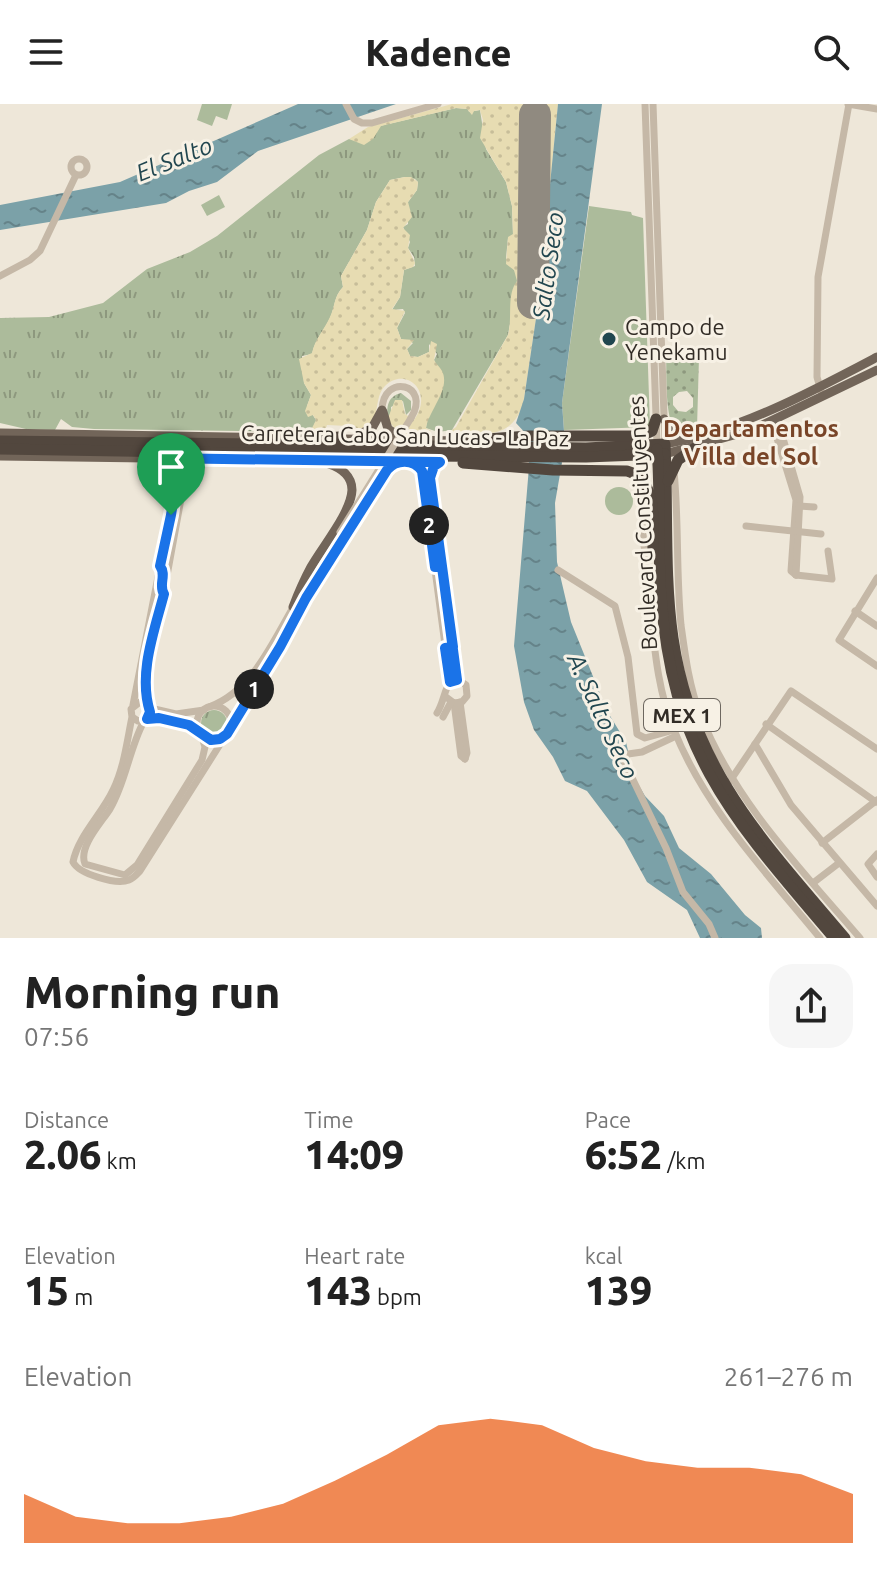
<!DOCTYPE html>
<html lang="en">
<head>
<meta charset="utf-8">
<style>
  body { margin:0; font-family:Ubuntu,sans-serif; background:#f6f6f6; color:#222; height:100vh; display:flex; flex-direction:column; font-size:30px; white-space:nowrap }
  * { box-sizing:border-box; margin:0 }
  p { font-size:26px; color:#767676 }
  .icon { flex:none; width:44px; height:44px; fill:none; stroke:currentColor; stroke-width:2; stroke-linecap:round; stroke-linejoin:round }
  .map { position:relative; height:834px; overflow:hidden }
  .sheet { display:flex; flex-direction:column; background:#fff; flex:1 }
  .sheet>* { flex:none }
  .pin { position:absolute; display:grid; place-items:center; width:68px; height:68px; color:#fff; margin:-82px -34px; border-radius:50% 50% 50% 0; rotate:-45deg; box-shadow:0 0 8px #0007 }
  .pin .icon { rotate:45deg }
  .km { position:absolute; width:40px; height:40px; margin:-20px; border-radius:50%; background:#222; color:#fff; font-size:22px; line-height:40px; text-align:center }
  .round { display:grid; place-items:center; flex:none; width:84px; height:84px; border-radius:24px; background:#f6f6f6 }
  .overview { display:flex; align-items:center; justify-content:space-between; height:136px; padding:0 24px }
  h1 { font-size:44px; font-weight:800; line-height:60px }
  .figures { display:grid; grid-template-columns:repeat(3,1fr); gap:12px; height:136px; padding:8px 24px }
  .figures div { display:grid; align-content:center }
  .figures b { font-size:40px; font-weight:800 }
  .figures small { font-size:22px; font-weight:400 }
  .figures p { font-size:22px }
  .chart { height:224px; padding:16px 24px }
  .chart p { display:flex; justify-content:space-between }
  .chart svg { width:100%; height:144px; margin-top:8px; fill:#ea580c; opacity:.7 }
  header { display:flex; justify-content:space-between; align-items:center; height:104px; padding:0 24px; background:#fff; font-size:36px; font-weight:800 }
  .map>svg:first-child { display:block }
  .grass { fill:url(#grass-tufts) }
  .sand { fill:url(#sand-dots) }
  .garden { fill:url(#garden-dots); fill-rule:evenodd }
  .pitch { fill:#acbb9b }
  .water { fill:url(#water-ripples) }
  .lines { fill:none; stroke-linecap:round; stroke-linejoin:round }
  .runway { stroke:#908a80; stroke-width:32 }
  .minor { stroke:#c5b8a7; stroke-width:7 }
  .major { stroke:#726559; stroke-width:9 }
  .highway { stroke:#52473e; stroke-width:11 }
  .minor-bridge { stroke:#c5b8a7; stroke-width:7 }
  .route-casing { stroke:#fff; stroke-width:16 }
  .route { stroke:#1a73e8; stroke-width:10 }
  .poi-dot { fill:#21464f; stroke:#f7f1e5; stroke-width:3 }
  .labels { text-anchor:middle; dominant-baseline:central; stroke-width:6; stroke-linejoin:round; paint-order:stroke }
  .shield { fill:#f7f1e5; stroke:#6d675f; stroke-width:2 }
  .shield-label { font-size:20px; font-weight:bold; fill:#322c26 }
  .poi-label { font-size:22px; fill:#322c26; stroke:#f7f1e5; text-anchor:start }
  .street-label { font-size:22px; fill:#322c26; stroke:#f7f1e5 }
  .water-label { font-size:24px; font-style:italic; fill:#21464f; stroke:#f7f1e5 }
  .neighbourhood-label { font-size:24px; font-weight:bold; fill:#794528; stroke:#f7f1e5 }
</style>
</head>
<body>
<header><svg class="icon" aria-label="menu" viewBox="0 0 24 24"><path d="M4 6h16M4 12h16M4 18h16"/></svg>Kadence<svg class="icon" aria-label="search" viewBox="0 0 24 24"><circle cx="10" cy="10" r="6"/><path d="M15 15l6 6"/></svg></header>
<div class="map">
<svg width="877" height="834" viewBox="0 0 877 834">
  <defs>
    <pattern id="grass-tufts" width="24" height="20" patternUnits="userSpaceOnUse" patternTransform="scale(2)"><rect width="24" height="20" fill="#acbb9b"/><path d="M3 7l-1-3M5 7V3M7 7l1-3M15 17l-1-3M17 17v-4M19 17l1-3" fill="none" stroke="#8d987e"/></pattern>
    <pattern id="sand-dots" width="8" height="8" patternUnits="userSpaceOnUse" patternTransform="scale(2)"><rect width="8" height="8" fill="#e7dcb2"/><path d="M2 2h.1M6 6h.1" fill="none" stroke="#c7bd99" stroke-width="1.8" stroke-linecap="round"/></pattern>
    <pattern id="garden-dots" width="8" height="8" patternUnits="userSpaceOnUse" patternTransform="scale(2)"><rect width="8" height="8" fill="#acbb9b"/><path d="M2 2h.1M6 6h.1" fill="none" stroke="#8d987e" stroke-width="1.8" stroke-linecap="round"/></pattern>
    <pattern id="water-ripples" width="26" height="14" patternUnits="userSpaceOnUse" patternTransform="scale(2)"><rect width="26" height="14" fill="#7ba1a8"/><path d="M2 4q2-2 4 0t4 0M15 11q2-2 4 0t4 0" fill="none" stroke="#658389"/></pattern>
  </defs>
  <rect width="100%" height="100%" fill="#eee7d9"/>
  <g class="grass">
    <path d="M456 4 468 5 469 8 480 6 486 45 506 78 512 102 513 131 508 134 506 154 518 172 508 231 452 326 438 328 426 324C431 291 453 293 434 256L437 250 429 240V248L418 253 410 252 407 245 413 239 401 235 397 224 405 209 403 205 392 206 400 193 404 166 415 162 414 153 408 144 410 138 403 123 408 120V98L417 86 418 78 415 75 405 73 390 76 376 98 367 126 341 172 343 183C334 192 335 203 330 214 324 227 315 235 312 250L302 252 304 279 311 291 307 302 316 316 312 328 94 325 72 323 61 315 55 326 26 325 0 319V214L49 213 103 199 147 165 190 148 217 132 319 51 349 35 370 37 380 22Z"/>
    <path d="M401 289 411 297V306L406 311 403 297 391 303V311L388 314C386 303 388 292 401 289Z"/>
    <circle cx="214" cy="619" r="13"/>
  </g>
  <g class="sand">
    <path d="M452 0H558L538 201 524 295C515 336 484 331 449 328L456 323 508 231C513 214 506 191 517 177L514 166 506 160 508 133 513 130 512 102 506 78 480 34 483 16 480 6 474 7 472 11 467 5 456 4 381 22 373 35 364 41 349 35 368 23Z"/>
    <path d="M405 73H411L418 78 417 86 408 98 412 113 403 124 410 131 408 144 415 159 413 163 404 166 400 193 392 205 405 207 397 224 401 235 414 236 407 245 410 252 418 253 429 248 431 237 437 240 434 256C436 260 440 263 442 267 451 285 429 306 426 324L431 327C415 335 395 332 388 314L395 296H402L405 310 414 316C435 287 405 262 385 282 376 291 378 308 373 319L356 327 348 322 327 321 325 327 333 329 310 328 316 316 313 311 308 313 305 307 311 291 304 279 299 255 312 249C315 235 324 226 330 213 335 202 334 192 343 183L341 172 367 126 376 98 390 76Z"/>
  </g>
  <path class="garden" d="M666 251 699 253 697 324C691 325 683 328 677 326 664 320 667 266 666 251ZM687 287 693 294V303L686 308 678 307 673 301V293L679 288Z"/>
  <g class="pitch">
    <polygon points="202,0 232,0 227,16 216,12 212,22 197,16"/>
    <polygon points="219,91 225,103 207,112 201,101"/>
    <polygon points="589,102 631,108 632,111 643,114 650,323 564,326 562,299"/>
    <circle cx="619" cy="397" r="14"/>
  </g>
  <g class="water">
    <polygon points="298,0 396,0 258,47 217,78 189,87 166,99 0,126 0,101 120,78"/>
    <polygon points="558,0 602,0 562,299 565,341 555,399 557,458 571,518 607,607 626,638 634,673 645,692 664,712 679,744 711,770 745,811 761,824 762,834 700,834 687,806 647,778 624,736 587,687 565,677 553,653 534,626 524,598 514,542 529,363 528,332 516,319 524,295 538,201"/>
  </g>
  <g class="lines">
    <polyline class="runway" points="533,199 535,11"/>
    <g class="minor">
      <polyline points="346,0 354,15 362,19 372,19 438,0"/>
      <polyline points="645,0 657,340"/>
      <polyline points="653,0 665,340"/>
      <polyline points="848,0 877,5"/>
      <circle cx="79" cy="63" r="8"/>
      <polyline points="0,172 30,156 40,147 76,71"/>
      <polyline points="821,287 817,273 818,173 849,0"/>
      <path d="M382 306C383 268 432 280 411 314"/>
      <polyline points="772,318 796,396 791,467 796,471"/>
      <polyline points="780,324 800,393 796,471"/>
      <polyline points="411,358 422,368 450,578"/>
      <polyline points="440,358 434,362 430,374 457,576"/>
      <path d="M674 367C679 418 676 470 681 521 685 550 689 582 700 610 734 697 800 764 860 834"/>
      <path d="M638 373C642 419 646 466 651 512 655 550 659 590 674 626 706 706 766 768 820 834"/>
      <polyline points="799,402 814,403"/>
      <polyline points="746,422 821,430"/>
      <polyline points="558,466 615,502 628,553 637,630 645,634 674,626"/>
      <polyline points="796,471 832,475 828,447"/>
      <polyline points="877,474 839,536 877,562"/>
      <polyline points="303,486 340,428"/>
      <polyline points="855,507 877,522"/>
      <polyline points="460,598 467,649 465,655"/>
      <polyline points="454,599 461,652 465,655"/>
      <polyline points="133,601 175,386 174,372 158,354"/>
      <polyline points="147,601 146,567 166,477 185,373 190,365 202,355"/>
      <circle cx="214" cy="619" r="17"/>
      <path d="M209 603C253 587 273 537 295 500"/>
      <polyline points="150,604 176,610 204,606"/>
      <path d="M437 609C443 600 445 584 450 578L460 577 466 581 467 592 462 598 454 599 446 593"/>
      <path d="M132 613 138 617 145 616 149 612V603L140 598 131 605 132 613C127 637 124 664 113 686 102 710 78 732 73 758 79 770 116 781 129 776 134 774 137 770 140 767L226 631"/>
      <polyline points="443,613 451,598"/>
      <path d="M147 615C163 612 184 617 198 626"/>
      <path d="M144 617C129 645 126 678 110 705 101 719 78 743 85 760L125 771 137 761 202 656 205 643 201 630"/>
      <polyline points="766,620 876,698"/>
      <polyline points="229,626 280,543 308,489"/>
      <polyline points="676,632 642,648 621,651 666,744 683,788 709,820 715,834"/>
      <polyline points="755,640 791,701 877,802"/>
      <polyline points="730,677 791,587 877,645"/>
      <polyline points="822,739 877,696"/>
      <polyline points="877,750 868,760 877,773"/>
      <polyline points="813,779 839,759"/>
    </g>
    <g class="major">
      <polyline points="383,308 388,325 401,333"/>
      <polyline points="664,315 675,329 690,329"/>
      <polyline points="0,329 462,337"/>
      <polyline points="358,331 372,324 382,306"/>
      <path d="M665 340C740 326 809 289 877 253"/>
      <polyline points="665,350 752,326 877,266"/>
      <polyline points="0,352 443,358"/>
      <polyline points="306,494 387,366 398,358"/>
      <path d="M293 503C298 490 304 476 311 463 322 443 351 409 352 386 352 372 341 364 329 360"/>
    </g>
    <g class="highway">
      <polyline points="639,333 652,327 656,315"/>
      <polyline points="316,335 339,333"/>
      <path d="M0 337 586 344 665 340C668 403 664 473 673 534 692 665 764 738 845 834"/>
      <polyline points="462,337 528,332 642,332"/>
      <polyline points="0,345 416,352 586,353 665,350"/>
      <path d="M657 345C661 393 657 442 661 491 672 652 735 717 834 834"/>
      <path d="M463 359 553 366 627 367C660 377 652 421 653 449"/>
      <polyline points="668,377 678,356 695,344"/>
    </g>
    <polyline class="minor-bridge" points="340,428 411,314"/>
  </g>
  <g class="lines">
    <defs>
      <path id="route" d="M171 411 160 462C167 471 158 481 164 490 154 528 138 570 150 608L147 615 159 614 189 621 211 636 220 635 227 630 280 543 306 494 387 366C397 355 413 355 422 367L435 463H442L457 576 450 578 445 544 453 543 430 374 434 362 440 358 158 354C178 372 175 386 171 411"/>
    </defs>
    <use href="#route" class="route-casing"/>
    <use href="#route" class="route"/>
  </g>
  <circle class="poi-dot" cx="609" cy="235" r="8"/>
  <g class="labels">
    <rect class="shield" x="644" y="595" width="76" height="32" rx="6"/>
    <g class="shield-label">
      <text x="682" y="611">MEX 1</text>
    </g>
    <g class="poi-label">
      <text x="625" y="222">Campo de<tspan x="625" dy="25">Yenekamu</tspan></text>
    </g>
    <g class="street-label">
      <text transform="translate(405 331) rotate(1)">Carretera Cabo San Lucas - La Paz</text>
      <text transform="translate(642 419) rotate(-93)">Boulevard Constituyentes</text>
    </g>
    <g class="water-label">
      <text transform="translate(174 55) rotate(-22)">El Salto</text>
      <text transform="translate(548 162) rotate(-82)">Salto Seco</text>
      <text transform="translate(603 612) rotate(65)">A. Salto Seco</text>
    </g>
    <g class="neighbourhood-label">
      <text x="751" y="324">Departamentos<tspan x="751" dy="28">Villa del Sol</tspan></text>
    </g>
  </g>
</svg>
<div class="pin" style="left:171px;top:411px;background:#1e9e55"><svg class="icon" aria-label="arrive" viewBox="0 0 24 24"><path d="M6 21V4h12l-3 4 3 4H6"/></svg></div>
<b class="km" style="left:254px;top:585px">1</b>
<b class="km" style="left:429px;top:421px">2</b>
</div>
<section class="sheet">
<div class="overview"><div><h1>Morning run</h1><p>07:56</p></div><a class="round"><svg class="icon" aria-label="share" viewBox="0 0 24 24"><path d="M12 15V3M7 8l5-5 5 5M5 13v7h14v-7"/></svg></a></div>
<div class="figures">
<div><p>Distance</p><b>2.06<small> km</small></b></div>
<div><p>Time</p><b>14:09</b></div>
<div><p>Pace</p><b>6:52<small> /km</small></b></div>
</div>
<div class="figures">
<div><p>Elevation</p><b>15<small> m</small></b></div>
<div><p>Heart rate</p><b>143<small> bpm</small></b></div>
<div><p>kcal</p><b>139</b></div>
</div>
<div class="chart"><p><span>Elevation</span>261–276 m</p>
<svg viewBox="0 0 160 44" preserveAspectRatio="none"><path d="M0 44V29L10 36L20 38L30 38L40 36L50 32L60 25L70 17L80 8L90 6L100 8L110 15L120 19L130 21L140 21L150 23L160 29V44z"/></svg>
</div>
</section>
</body>
</html>
